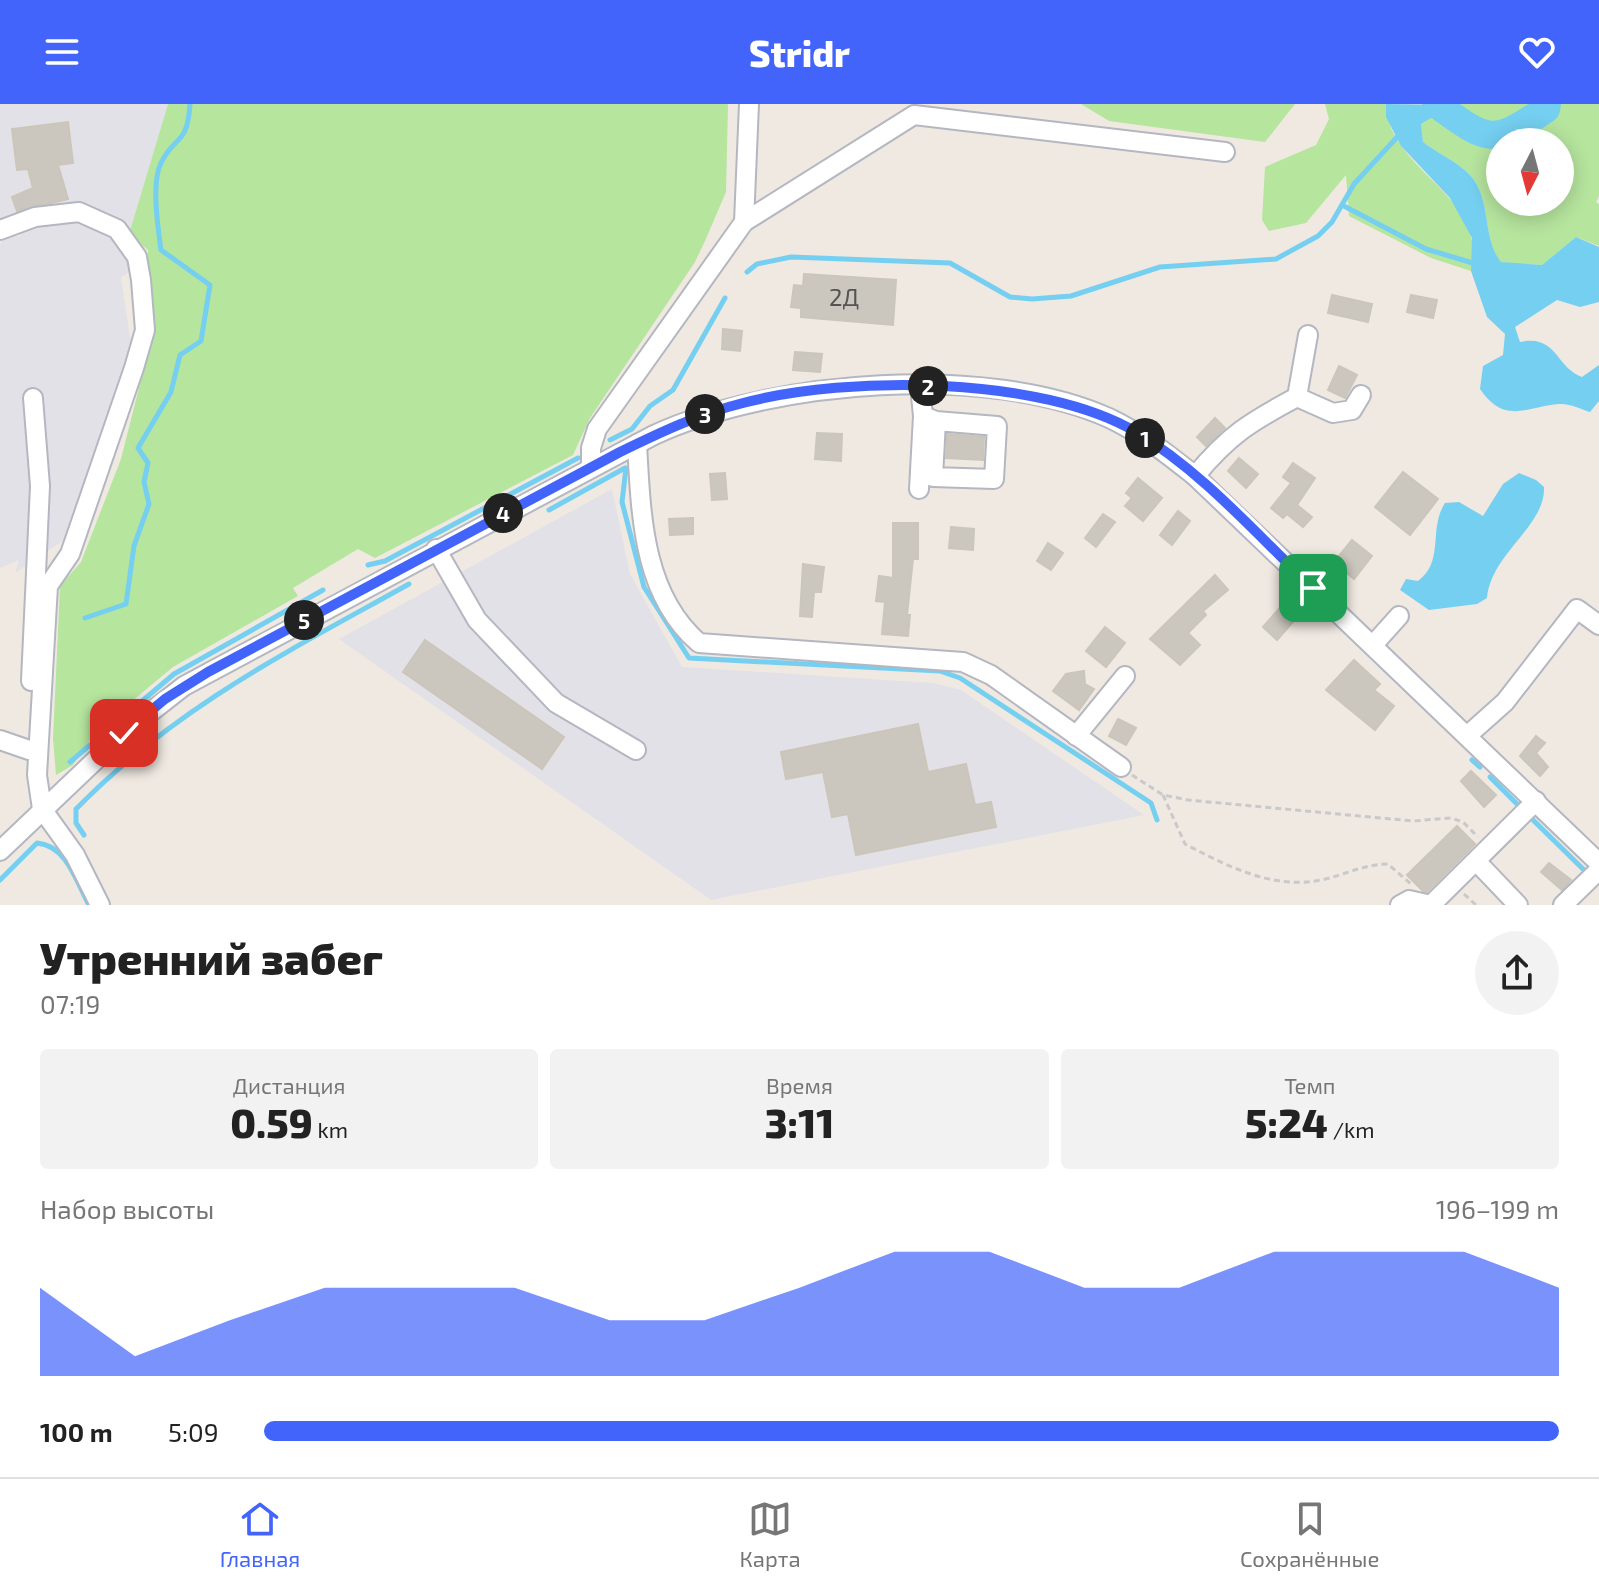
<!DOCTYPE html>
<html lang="ru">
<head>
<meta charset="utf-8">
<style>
  body { margin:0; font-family:"Exo 2",sans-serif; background:#f2f2f2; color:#222; height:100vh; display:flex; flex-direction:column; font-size:30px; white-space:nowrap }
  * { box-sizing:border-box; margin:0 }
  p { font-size:26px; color:#767676 }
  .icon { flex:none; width:44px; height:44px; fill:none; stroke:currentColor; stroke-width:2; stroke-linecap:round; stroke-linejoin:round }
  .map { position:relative; height:801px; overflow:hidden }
  .drawer { display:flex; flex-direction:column; background:#fff; flex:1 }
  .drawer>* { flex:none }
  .needle { width:52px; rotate:186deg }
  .tools { position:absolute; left:1486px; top:24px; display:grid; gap:16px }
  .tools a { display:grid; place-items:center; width:88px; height:88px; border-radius:50%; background:#fff; box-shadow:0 4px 20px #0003; font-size:40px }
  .pin { position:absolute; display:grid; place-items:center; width:68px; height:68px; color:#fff; margin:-34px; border-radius:16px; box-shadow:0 4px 12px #0006 }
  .km { position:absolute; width:40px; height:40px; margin:-20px; border-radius:50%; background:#222; color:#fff; font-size:22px; line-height:40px; text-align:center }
  .round { display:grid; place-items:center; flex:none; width:84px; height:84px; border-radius:42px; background:#f2f2f2 }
  .summary { display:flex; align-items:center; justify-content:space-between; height:136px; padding:0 40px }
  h1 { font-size:44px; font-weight:800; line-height:60px }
  .metrics { display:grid; grid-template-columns:repeat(3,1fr); gap:12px; height:136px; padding:8px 40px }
  .metrics div { display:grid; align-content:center; border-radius:8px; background:#f2f2f2; text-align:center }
  .metrics b { font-size:40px; font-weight:800 }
  .metrics small { font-size:22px; font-weight:400 }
  .metrics p { font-size:22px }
  .chart { height:224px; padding:16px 40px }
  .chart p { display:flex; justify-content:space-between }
  .chart svg { width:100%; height:144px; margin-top:8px; fill:#4264fb; opacity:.7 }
  ul { padding:0 40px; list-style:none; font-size:26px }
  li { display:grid; grid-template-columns:128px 96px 1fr; align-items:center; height:60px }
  li i { height:20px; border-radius:10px; background:#4264fb }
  header { display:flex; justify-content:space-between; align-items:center; height:104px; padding:0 40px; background:#4264fb; color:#fff; font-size:36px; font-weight:800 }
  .tab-bar { display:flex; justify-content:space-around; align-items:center; height:112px; border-top:2px solid #e0e0e0; background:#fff; font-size:22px; color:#767676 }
  .tab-bar a { display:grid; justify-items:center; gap:4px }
  .tab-bar .active { color:#4264fb }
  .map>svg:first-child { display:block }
  .industrial { fill:#e3e1e8 }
  .green { fill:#b6e59e; fill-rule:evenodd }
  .water { fill:#75cff0 }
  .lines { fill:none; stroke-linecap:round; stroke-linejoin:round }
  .stream { stroke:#75cff0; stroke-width:5 }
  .river { stroke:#75cff0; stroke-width:28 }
  .building { fill:#cbc7bf; stroke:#cbc5ba; stroke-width:2 }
  .minor-casing { stroke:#b4b7c1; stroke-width:22 }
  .path { stroke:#c9c9c9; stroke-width:3; stroke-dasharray:6 4; stroke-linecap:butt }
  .minor { stroke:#fff; stroke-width:18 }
  .route-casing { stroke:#fff; stroke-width:16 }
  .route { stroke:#4264fb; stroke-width:10 }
  .labels { text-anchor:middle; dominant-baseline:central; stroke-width:7; stroke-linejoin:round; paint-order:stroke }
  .number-label { font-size:24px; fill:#555452 }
</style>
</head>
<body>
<header><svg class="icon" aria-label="menu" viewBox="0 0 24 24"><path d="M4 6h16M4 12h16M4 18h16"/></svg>Stridr<svg class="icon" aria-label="heart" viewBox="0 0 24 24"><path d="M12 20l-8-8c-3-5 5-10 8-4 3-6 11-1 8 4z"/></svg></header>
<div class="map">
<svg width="1599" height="801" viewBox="0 0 1599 801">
  <rect width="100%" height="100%" fill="#efe9e1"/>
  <g class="industrial">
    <polygon points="0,0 168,0 129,130 122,124 33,108 0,115"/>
    <polygon points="80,112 107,126 126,148 132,165 121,174 131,240 73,430 15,469 19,456 0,464 0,140 9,127 19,133 25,123"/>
    <polygon points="612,385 630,470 682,563 933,579 961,586 1144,711 711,796 339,535"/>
  </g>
  <g class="green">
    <polygon points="168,0 728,0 726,88 705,137 695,158 590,314 573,351 375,454 358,445 293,484 298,492 173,563 96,627 73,661 56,671 53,635 60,482 81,458 121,355 147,252 148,146 129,130"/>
    <polygon points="1081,0 1295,0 1265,38 1109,17"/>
    <path d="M1325 0H1386C1387 57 1463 84 1472 136 1474 145 1471 157 1471 167L1431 154 1349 112 1346 71 1306 119 1269 127 1262 116 1265 63 1316 41 1329 15Z"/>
    <path d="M1451 0H1599V92L1596 98 1599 100V142L1576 133 1542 161 1501 159C1483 136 1491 101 1474 76 1464 61 1437 49 1423 38L1421 20ZM1500 38H1560V98H1500Z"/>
  </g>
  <g class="water">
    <path d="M1386 0 1452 1 1421 20 1423 38C1437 49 1464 61 1474 76 1491 101 1483 136 1501 158L1542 161 1576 133 1599 143V198L1580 203 1557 196 1515 223 1520 238C1557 230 1556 264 1582 273L1599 261V297L1590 308C1581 305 1569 299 1559 300 1525 303 1505 321 1480 285L1483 262 1503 251 1505 230 1487 213 1471 167 1472 134 1450 94 1401 42 1386 13Z"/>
    <path d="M1519 369 1536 376 1544 383C1546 422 1491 449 1487 494L1477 500 1429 506 1400 486 1406 475 1418 477C1445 457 1428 425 1445 399L1459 398 1483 412 1503 380Z"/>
  </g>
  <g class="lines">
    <g class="stream">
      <polyline points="1342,101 1426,145 1476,160"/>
      <polyline points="747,168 757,160 791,153 950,159 1010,193 1032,195 1071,192 1160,163 1276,155 1318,132 1332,118 1354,80 1400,30"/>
      <polyline points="610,336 632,325 650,302 673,286 725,194"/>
      <polyline points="626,364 622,398 644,483 689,554 940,567 960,574 1151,699 1157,716"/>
      <polyline points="549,406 625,364"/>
      <polyline points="368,461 385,457 578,354"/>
      <path d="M85 514 126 500 134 442 149 400 144 378 148 359 138 344 171 288 180 251 201 237 210 181 161 146C158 124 151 79 161 59 176 29 187 43 190 0"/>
      <polyline points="1472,656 1480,663"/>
      <polyline points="70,658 174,570 323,486"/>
      <polyline points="1490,673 1518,701"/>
      <polyline points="1530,713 1585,767"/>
      <path d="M84 731 76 719V705C176 603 287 548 409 480"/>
      <path d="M0 776 37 739C67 742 76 777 89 801"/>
    </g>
    <path class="river" d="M1436 0C1488 38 1492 42 1546 5L1547 0"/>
  </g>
  <g class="building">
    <polygon points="68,18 73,59 58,61 68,95 17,107 12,93 33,84 28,65 17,66 12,25"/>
    <polygon points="804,170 896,176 893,221 801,213 801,204 791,203 794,181 803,182"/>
    <polygon points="1332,191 1372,200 1368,218 1328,209"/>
    <polygon points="1411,191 1437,196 1433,214 1407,208"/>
    <polygon points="723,225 742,227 740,247 722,245"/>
    <polygon points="795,248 822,250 820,268 793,266"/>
    <polygon points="1339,262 1357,271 1345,294 1328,286"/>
    <polygon points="1215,314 1225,324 1206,342 1197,333"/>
    <polygon points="817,329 842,330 841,357 815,355"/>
    <polygon points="947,330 984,333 983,356 946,354"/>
    <polygon points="1239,354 1258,370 1246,384 1228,367"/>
    <polygon points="1293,359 1315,374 1297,401 1312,413 1303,423 1287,410 1283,414 1271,404 1291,379 1283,373"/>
    <polygon points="1403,368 1438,395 1410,431 1375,403"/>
    <polygon points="725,369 727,395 712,396 710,370"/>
    <polygon points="1138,374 1162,394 1143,417 1125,402 1132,394 1126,389"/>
    <polygon points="1178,407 1190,417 1172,441 1160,431"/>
    <polygon points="1103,410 1115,418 1096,443 1085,434"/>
    <polygon points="693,414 693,430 670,431 669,415"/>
    <polygon points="893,419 918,419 918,455 913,455 907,511 910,511 908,532 882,530 885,498 876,497 879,472 893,474"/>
    <polygon points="951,423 974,425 973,446 949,444"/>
    <polygon points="1352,436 1372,452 1354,475 1334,458"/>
    <polygon points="1048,439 1063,449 1051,466 1037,457"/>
    <polygon points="803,460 824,463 821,488 814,488 812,513 800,512"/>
    <polygon points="1215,471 1228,486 1203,507 1206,511 1188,529 1200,541 1180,561 1150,535"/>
    <polygon points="1285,498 1299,511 1277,536 1263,523"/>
    <polygon points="1105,523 1125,539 1106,563 1086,547"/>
    <polygon points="425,536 564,633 542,665 403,568"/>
    <polygon points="1354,556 1380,580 1374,586 1394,602 1375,626 1326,586"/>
    <polygon points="1084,567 1085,580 1094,585 1079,606 1053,587 1066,570"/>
    <polygon points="1118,615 1136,624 1126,641 1109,632"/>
    <polygon points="918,620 928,668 966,660 975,701 991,698 996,723 856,751 848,710 832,713 823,668 786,675 781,648"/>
    <polygon points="1536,632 1545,639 1536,649 1548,663 1540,672 1520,652"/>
    <polygon points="1471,667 1496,691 1484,703 1461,677"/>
    <polygon points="1457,722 1475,740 1427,788 1423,787 1407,771"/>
    <polygon points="1549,759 1571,776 1562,786 1541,768"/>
  </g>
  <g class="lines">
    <defs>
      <g id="minor">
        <polyline points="744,118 749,0"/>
        <polyline points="0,126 35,113 79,108 117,125 137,153 141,176 145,226 134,264 70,450 48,482 37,671 42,705 75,751 100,801"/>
        <polyline points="1297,293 1333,309 1352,306 1361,291"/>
        <polyline points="923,312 936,317 997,322 994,375 933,373 936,317"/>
        <path d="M637 340C641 409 642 490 699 539L963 558 991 571 1121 663"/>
        <polyline points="591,363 591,344 597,325 744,118 914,11 1225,48"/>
        <path d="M1195 372C1229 331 1250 318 1297 293L1308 231"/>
        <polyline points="919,385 923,312 920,282"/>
        <polyline points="436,445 477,516 556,599 636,646"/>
        <polyline points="1373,541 1399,512"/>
        <polyline points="31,577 40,382 33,294"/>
        <polyline points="1468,631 1505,598 1577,505 1599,521"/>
        <polyline points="1076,632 1125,572"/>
        <polyline points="0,636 29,646"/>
        <path d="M0 747 124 629 184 582 654 331C773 276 987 259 1109 314 1141 329 1167 350 1195 372L1599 759"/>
        <polyline points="1476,757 1518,801"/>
        <polyline points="1400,801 1409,796 1431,801 1536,697"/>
        <polyline points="1563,801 1599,766"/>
      </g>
    </defs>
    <use href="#minor" class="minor-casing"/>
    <g class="path">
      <polyline points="1132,671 1163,691 1188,696 1413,717 1451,714 1463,718 1478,733"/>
      <path d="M1163 691 1185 740C1227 762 1273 786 1321 776 1345 771 1364 760 1388 760L1412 781"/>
      <polyline points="1464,790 1476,801"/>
    </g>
    <use href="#minor" class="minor"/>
  </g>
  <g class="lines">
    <defs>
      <path id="route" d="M124 629 165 595 208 568 620 348C661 328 699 310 743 299 849 271 1041 272 1136 328 1203 368 1257 431 1313 484"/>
    </defs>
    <use href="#route" class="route-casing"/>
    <use href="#route" class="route"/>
  </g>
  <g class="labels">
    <g class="number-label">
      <text x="844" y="192">2Д</text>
    </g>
  </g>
</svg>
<div class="tools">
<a><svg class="needle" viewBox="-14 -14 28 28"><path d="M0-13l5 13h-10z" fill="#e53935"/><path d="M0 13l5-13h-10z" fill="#767676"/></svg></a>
</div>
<div class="pin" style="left:1313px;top:484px;background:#1e9e55"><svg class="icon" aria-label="arrive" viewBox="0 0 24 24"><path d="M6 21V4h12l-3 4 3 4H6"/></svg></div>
<div class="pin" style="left:124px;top:629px;background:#d93025"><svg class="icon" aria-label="check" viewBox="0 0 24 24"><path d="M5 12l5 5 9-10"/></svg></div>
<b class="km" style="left:1145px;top:334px">1</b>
<b class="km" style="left:928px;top:282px">2</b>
<b class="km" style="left:705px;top:310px">3</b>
<b class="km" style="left:503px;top:409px">4</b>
<b class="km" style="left:304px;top:516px">5</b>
</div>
<section class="drawer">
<div class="summary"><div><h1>Утренний забег</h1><p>07:19</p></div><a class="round"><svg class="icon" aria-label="share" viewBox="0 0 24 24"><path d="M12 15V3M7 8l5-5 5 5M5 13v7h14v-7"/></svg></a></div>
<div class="metrics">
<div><p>Дистанция</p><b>0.59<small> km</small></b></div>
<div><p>Время</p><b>3:11</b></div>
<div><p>Темп</p><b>5:24<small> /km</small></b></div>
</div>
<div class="chart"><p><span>Набор высоты</span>196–199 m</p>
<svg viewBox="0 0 160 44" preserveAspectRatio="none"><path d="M0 44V17L10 38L20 27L30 17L40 17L50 17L60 27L70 27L80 17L90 6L100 6L110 17L120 17L130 6L140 6L150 6L160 17V44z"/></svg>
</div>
<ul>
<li><b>100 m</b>5:09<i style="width:100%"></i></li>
</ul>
</section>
<nav class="tab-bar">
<a class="active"><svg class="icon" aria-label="home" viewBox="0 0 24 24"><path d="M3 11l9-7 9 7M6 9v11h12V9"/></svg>Главная</a>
<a><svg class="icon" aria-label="map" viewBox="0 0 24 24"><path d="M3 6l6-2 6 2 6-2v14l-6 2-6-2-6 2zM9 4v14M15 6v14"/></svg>Карта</a>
<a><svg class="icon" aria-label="saved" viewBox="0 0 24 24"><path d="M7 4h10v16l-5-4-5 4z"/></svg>Сохранённые</a>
</nav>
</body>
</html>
